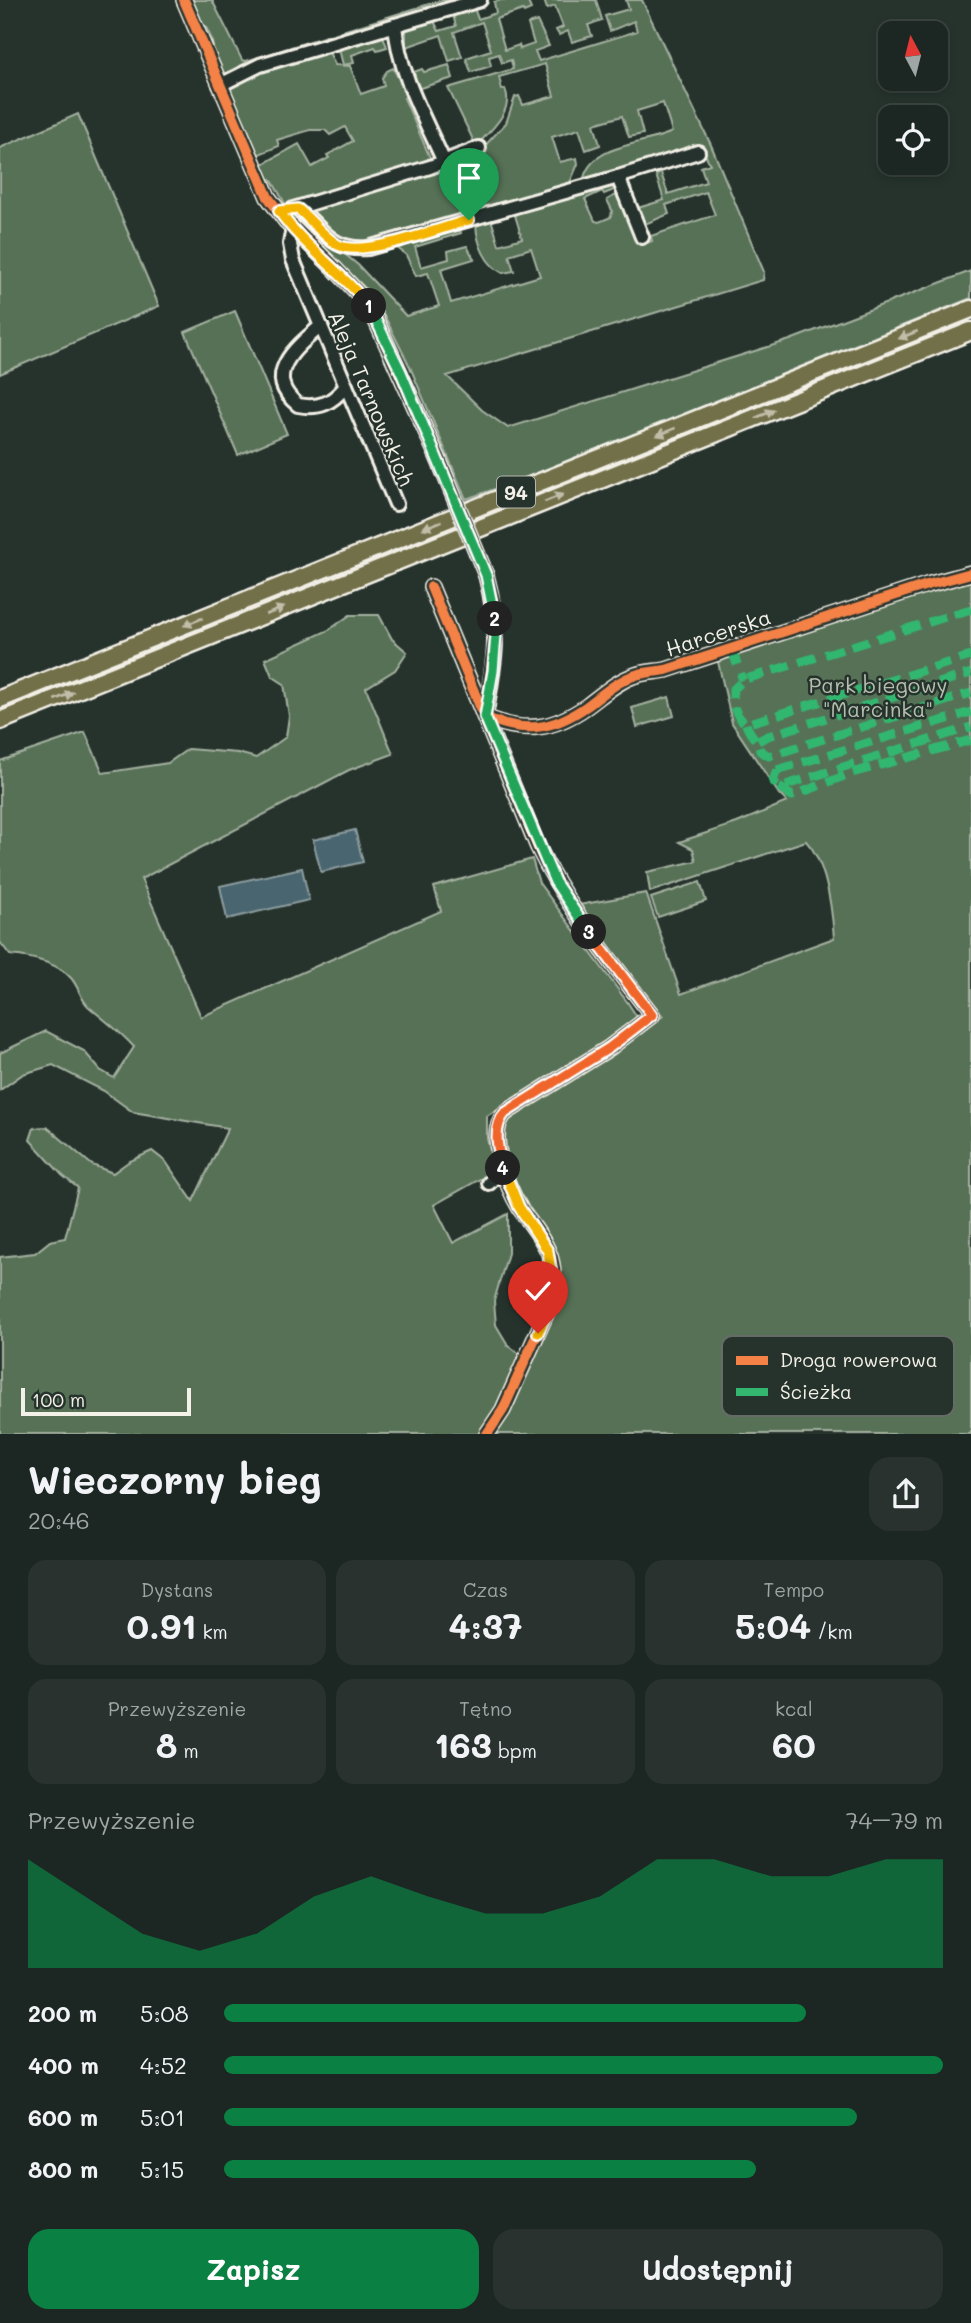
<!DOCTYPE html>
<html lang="pl">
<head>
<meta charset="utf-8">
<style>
  body { margin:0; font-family:Mali,sans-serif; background:#29322f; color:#f1f3f6; height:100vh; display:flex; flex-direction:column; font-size:26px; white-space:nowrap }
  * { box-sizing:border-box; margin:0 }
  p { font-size:23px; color:#a0a5a5 }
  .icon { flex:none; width:38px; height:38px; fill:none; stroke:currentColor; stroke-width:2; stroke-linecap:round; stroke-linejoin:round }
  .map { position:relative; height:1434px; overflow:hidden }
  .side { display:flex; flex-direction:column; background:#1c2622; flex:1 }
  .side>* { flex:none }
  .needle { width:46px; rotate:353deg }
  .tools { position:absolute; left:878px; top:21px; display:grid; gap:14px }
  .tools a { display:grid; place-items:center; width:70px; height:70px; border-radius:14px; background:#1c2622; box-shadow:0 4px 10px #0003,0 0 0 2px #3a4340; font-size:35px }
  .scale { position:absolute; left:21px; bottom:18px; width:170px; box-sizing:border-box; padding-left:7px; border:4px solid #f4f1e8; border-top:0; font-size:19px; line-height:24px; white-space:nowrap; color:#f4f1e8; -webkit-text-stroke:5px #26332d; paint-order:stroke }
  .pin { position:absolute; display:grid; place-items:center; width:60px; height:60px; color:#fff; margin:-72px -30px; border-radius:50% 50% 50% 0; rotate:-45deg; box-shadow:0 0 7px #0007 }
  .pin .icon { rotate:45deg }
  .km { position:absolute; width:35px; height:35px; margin:-18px; border-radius:50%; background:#222; color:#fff; font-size:19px; line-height:35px; text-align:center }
  .round { display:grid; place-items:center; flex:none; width:74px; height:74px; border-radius:21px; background:#29322f }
  .summary { display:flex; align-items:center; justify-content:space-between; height:119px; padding:0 28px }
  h1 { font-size:38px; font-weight:700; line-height:52px }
  .metrics { display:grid; grid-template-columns:repeat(3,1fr); gap:10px; height:119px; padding:7px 28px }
  .metrics div { display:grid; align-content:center; border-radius:18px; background:#29322f; text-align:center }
  .metrics b { font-size:35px; font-weight:700 }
  .metrics small { font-size:19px; font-weight:400 }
  .metrics p { font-size:19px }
  .chart { height:196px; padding:14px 28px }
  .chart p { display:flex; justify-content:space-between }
  .chart svg { width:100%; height:126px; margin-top:7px; fill:#0b8043; opacity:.7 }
  .cta { display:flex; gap:14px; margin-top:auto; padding:14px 28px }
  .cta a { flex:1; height:80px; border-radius:21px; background:#0b8043; color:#fff; font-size:28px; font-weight:700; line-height:80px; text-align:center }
  .cta a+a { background:#29322f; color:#f1f3f6 }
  ul { padding:0 28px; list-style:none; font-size:23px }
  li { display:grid; grid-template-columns:112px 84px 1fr; align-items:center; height:52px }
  li i { height:18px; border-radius:9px; background:#0b8043 }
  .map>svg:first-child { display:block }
  .green { fill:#567157; stroke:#a5b1a0; stroke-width:2 }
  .water { fill:#49656f; stroke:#8d9d9f; stroke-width:2 }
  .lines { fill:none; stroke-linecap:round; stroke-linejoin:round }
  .minor-casing { stroke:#f4f1e8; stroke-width:18 }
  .major-casing { stroke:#f4f1e8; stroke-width:21 }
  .minor { stroke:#26332d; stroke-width:12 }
  .major { stroke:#726f4a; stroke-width:16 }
  .minor-bridge-casing { stroke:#f4f1e8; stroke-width:18; stroke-linecap:butt }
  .minor-bridge { stroke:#26332d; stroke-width:12 }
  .quiet { stroke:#33b770; stroke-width:9; stroke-dasharray:18 9; stroke-linecap:butt }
  .cycleway-casing { stroke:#26332d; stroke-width:15 }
  .cycleway { stroke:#f48246; stroke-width:10 }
  .oneway { fill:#c0bda9 }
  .split-1-casing { stroke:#fff; stroke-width:14 }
  .split-2-casing { stroke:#fff; stroke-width:14 }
  .split-3-casing { stroke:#fff; stroke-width:14 }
  .split-4-casing { stroke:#fff; stroke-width:14 }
  .split-5-casing { stroke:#fff; stroke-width:14 }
  .split-1 { stroke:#f5b400; stroke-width:9 }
  .split-2 { stroke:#22a559; stroke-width:9 }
  .split-3 { stroke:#22a559; stroke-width:9 }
  .split-4 { stroke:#f0652b; stroke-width:9 }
  .split-5 { stroke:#f5b400; stroke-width:9 }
  .labels { text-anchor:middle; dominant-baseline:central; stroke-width:5; stroke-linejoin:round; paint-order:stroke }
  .shield { fill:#26332d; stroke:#b6b8b0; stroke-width:2 }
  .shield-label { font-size:19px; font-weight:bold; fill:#f4f1e8 }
  .street-label { font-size:21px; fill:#f4f1e8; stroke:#26332d }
  .park-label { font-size:21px; fill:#b5beae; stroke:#26332d }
  .key { fill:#26332d; stroke:#646c65; stroke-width:2 }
  .key-label { font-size:19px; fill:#f4f1e8 }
</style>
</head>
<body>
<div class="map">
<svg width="971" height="1434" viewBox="0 0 971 1434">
  <rect width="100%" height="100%" fill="#26332d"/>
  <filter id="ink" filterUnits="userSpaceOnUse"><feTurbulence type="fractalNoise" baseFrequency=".0143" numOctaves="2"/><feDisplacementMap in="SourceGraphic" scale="14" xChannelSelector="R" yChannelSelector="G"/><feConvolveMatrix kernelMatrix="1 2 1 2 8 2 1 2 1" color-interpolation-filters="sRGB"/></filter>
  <g filter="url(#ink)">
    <g class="green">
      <polygon points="191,0 212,0 242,60 246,61 442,0 463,0 227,76 224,75 213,50 212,40 206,27 200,22"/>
      <path d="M501 0H527L531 9 524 12 523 10 496 19 505 50 519 45 520 49 534 44 528 24 537 21 549 46 535 51 539 61 637 31 634 21 610 31 605 16 629 9 626 0H642L711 145 764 272 763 280 447 376 482 410 508 428 790 340 971 271V298L512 483 466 499 410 367 385 317 367 290 297 220 292 211 358 265 406 316 439 306 428 273 416 276 406 255 395 246 459 227 461 233 415 247 421 267 449 259 448 251 467 246 474 259 441 269 451 303 540 276 531 248 509 255 514 271 503 273C485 265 477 243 476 224L491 219 499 245 522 238 514 212 611 184 614 190 604 194 602 191 585 199 595 221 599 222 611 217 612 210 607 200 616 195 640 245 652 241 651 236 715 215 706 192 666 205 669 214 645 224 638 208 664 200 656 175 661 173 668 194 706 182 701 167 710 164 701 147 583 183C588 143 643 146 672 132L663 103 637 111 643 134 629 137 622 116 594 124 600 145 586 150 579 129 552 137 560 162 577 158 578 164 569 185 372 244 342 242 310 212 311 209 480 151 506 123 515 97 519 96 523 105 554 96 545 64 499 77 502 90 505 89C515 111 489 132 476 146L448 88 513 69 511 60 502 63 499 54 489 57 491 66 471 72 466 58 491 50 482 22 454 32 462 57 449 61 441 35 406 47V29L434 21 439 31 456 26 453 15 474 8 478 19 496 13 494 2Z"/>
      <polygon points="544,0 596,0 602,20 588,25 592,36 572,42 568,31 559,35 556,30 563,27 555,6 547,9"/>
      <polygon points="382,33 387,47 377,50 375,47 352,55 354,63 343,65 338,45"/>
      <path d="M327 48 335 65 350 66 361 94 384 86 382 78 387 71 393 68 408 96 404 98 432 162 286 205 271 179H267L261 165 299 144 312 167 329 158 327 155 353 141 345 127 330 135 325 130H310L277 140 279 146 257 155 229 89C244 67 302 56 327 48Z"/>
      <polygon points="449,65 453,78 417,89 411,73 422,69 424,72"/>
      <polygon points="78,114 159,306 0,374 0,148"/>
      <polygon points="235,311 287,434 238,455 185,332"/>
      <path d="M971 573V1434H491L546 1320 555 1258 521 1197 504 1156V1126L525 1106 596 1064 663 1016 639 987 579 905 646 893 681 994 834 938C832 908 827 863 806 841L650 892 647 872 696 861 693 849 679 842 737 823 787 802 779 794 732 723 716 653Z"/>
      <path d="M350 615H379L392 639 407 652 395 670 366 688 393 754 349 770 141 879 201 1017 441 911 434 887 532 859 539 883 628 1003 639 1020C590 1055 537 1082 487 1116V1139L496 1170 434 1205 453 1243 508 1214V1253L494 1301 496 1325 508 1345 526 1359 486 1434H0V1257L35 1253 50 1241 65 1238 78 1188 62 1175 30 1140 34 1128 47 1127 92 1165 113 1173 128 1162 152 1151 166 1162 193 1201 228 1128 133 1112 104 1091 53 1065 23 1074 0 1090V1053L46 1031 84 1051 100 1070 114 1078 134 1047C120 1031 104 1020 88 1006 80 998 79 987 71 978 57 962 30 957 10 955L0 942V761L85 732 103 773 168 763 188 749 238 753 256 758 286 737 289 716 284 684 272 676 265 659 329 630Z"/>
      <polygon points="669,697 674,716 637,727 632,708"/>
      <polygon points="700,882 706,901 658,917 651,898"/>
    </g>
    <g class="water">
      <polygon points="355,830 363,862 321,872 313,840"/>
      <polygon points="302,868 309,900 227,919 220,886"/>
    </g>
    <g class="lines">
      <defs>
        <g id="minor">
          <polyline points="184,0 268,197 286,221 335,269 369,305 438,458"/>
          <path d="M395 25C399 74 424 117 444 162"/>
          <polyline points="220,85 260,65 480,0"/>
          <polyline points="618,177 698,152"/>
          <polyline points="293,209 430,167 479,148"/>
          <path d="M298 209C324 229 330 251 368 248L618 177 642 237"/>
          <polyline points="293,228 290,244 293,260 396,504"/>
          <path d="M321 326C296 347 261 375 298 405 320 409 332 403 346 386"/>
          <path d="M431 587 538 847C567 908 611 961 652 1015L609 1048 505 1113C485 1135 508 1188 521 1210 530 1223 542 1237 548 1251 555 1267 554 1289 550 1305L503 1410 487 1434"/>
          <path d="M485 717C524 734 553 730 587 706 602 695 616 682 633 676 643 672 655 672 666 670L927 585 971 573"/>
          <path d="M485 717C495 661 501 631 486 575"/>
          <polyline points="489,1183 503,1168"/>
        </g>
        <g id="major">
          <polyline points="0,699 971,309"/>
          <polyline points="0,721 971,331"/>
        </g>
      </defs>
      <use href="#minor" class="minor-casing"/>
      <use href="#major" class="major-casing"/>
      <use href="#minor" class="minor"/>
      <use href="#major" class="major"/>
      <defs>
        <polyline id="minor-bridge" points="438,458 486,575"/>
      </defs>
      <use href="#minor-bridge" class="minor-bridge-casing"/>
      <use href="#minor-bridge" class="minor-bridge"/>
      <g class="quiet">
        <path d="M971 609 743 680 733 690C733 706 734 714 746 724L971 656"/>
        <polyline points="731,648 743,680"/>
        <path d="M746 724C749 735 758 739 760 751L769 756 971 693"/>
        <polyline points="758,741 768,736 971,673"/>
        <polyline points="777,770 773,781 779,787 786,785 971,727"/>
        <polyline points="777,770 971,712"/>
        <polyline points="779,787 792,796 852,773 971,740"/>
      </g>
      <defs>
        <g id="cycleway">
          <polyline points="184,0 268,197 286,221 335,269 369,305 438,458 486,575 494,606 496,635 485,717"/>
          <path d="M431 587 538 847C567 908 611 961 652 1015L609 1048 505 1113C485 1135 508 1188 521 1210 530 1223 542 1237 548 1251 555 1267 554 1289 550 1305L503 1410 487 1434"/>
          <path d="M485 717C524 734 553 730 587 706 602 695 616 682 633 676 643 672 655 672 666 670L927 585 971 573"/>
        </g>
      </defs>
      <use href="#cycleway" class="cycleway-casing"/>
      <use href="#cycleway" class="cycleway"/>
    </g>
    <defs><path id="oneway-solid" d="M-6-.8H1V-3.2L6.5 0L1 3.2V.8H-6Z" transform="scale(1.75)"/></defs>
    <g class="oneway">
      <use href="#oneway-solid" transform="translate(908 335) rotate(158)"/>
      <use href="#oneway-solid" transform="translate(765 414) rotate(-22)"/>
      <use href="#oneway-solid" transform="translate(666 432) rotate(158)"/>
      <use href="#oneway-solid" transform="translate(554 498) rotate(-22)"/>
      <use href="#oneway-solid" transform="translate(432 525) rotate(158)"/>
      <use href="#oneway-solid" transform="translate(275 611) rotate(-22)"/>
      <use href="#oneway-solid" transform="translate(193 622) rotate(158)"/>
      <use href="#oneway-solid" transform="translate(64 696) rotate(-22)"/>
    </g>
  </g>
  <g class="lines" filter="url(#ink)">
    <defs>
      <path id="split-1" d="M369 306C343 273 301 244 279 211L298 209C312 220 322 236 338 245 363 258 440 228 469 220"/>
      <polyline id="split-2" points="369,306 401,372 486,575 495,619"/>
      <polyline id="split-3" points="495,619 496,635 493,671 485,717 555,882 589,932"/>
      <path id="split-4" d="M503 1168C498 1151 492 1128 505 1113L609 1048 652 1015 589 932"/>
      <polyline id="split-5" points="503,1168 519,1207 548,1251 554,1290 550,1306 538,1333"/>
    </defs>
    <use href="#split-1" class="split-1-casing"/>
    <use href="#split-2" class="split-2-casing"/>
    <use href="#split-3" class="split-3-casing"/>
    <use href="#split-4" class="split-4-casing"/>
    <use href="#split-5" class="split-5-casing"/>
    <use href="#split-1" class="split-1"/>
    <use href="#split-2" class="split-2"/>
    <use href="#split-3" class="split-3"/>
    <use href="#split-4" class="split-4"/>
    <use href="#split-5" class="split-5"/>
  </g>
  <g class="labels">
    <rect class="shield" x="497" y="476.5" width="38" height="31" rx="5"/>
    <g class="shield-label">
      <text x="516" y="492">94</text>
    </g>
    <g class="street-label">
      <text transform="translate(372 398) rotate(67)">Aleja Tarnowskich</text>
      <text transform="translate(718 632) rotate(-18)">Harcerska</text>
    </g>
    <g class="park-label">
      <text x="878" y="684">Park biegowy<tspan x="878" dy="24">"Marcinka"</tspan></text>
    </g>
  </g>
  <rect x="722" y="1336" width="232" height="80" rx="10" class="key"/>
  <rect x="736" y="1356" width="32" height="9" fill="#f48246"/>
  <rect x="736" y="1388" width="32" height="8" fill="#33b770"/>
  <g class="key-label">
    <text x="780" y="1367">Droga rowerowa</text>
    <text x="780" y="1399">Ścieżka</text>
  </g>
</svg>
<div class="tools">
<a><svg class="needle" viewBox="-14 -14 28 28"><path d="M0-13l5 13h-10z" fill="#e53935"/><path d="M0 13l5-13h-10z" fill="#a0a5a5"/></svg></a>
<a><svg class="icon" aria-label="locate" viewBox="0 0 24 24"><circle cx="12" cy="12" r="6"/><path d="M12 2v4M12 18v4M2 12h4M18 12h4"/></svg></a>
</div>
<div class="scale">100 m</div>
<div class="pin" style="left:469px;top:220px;background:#1e9e55"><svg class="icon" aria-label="arrive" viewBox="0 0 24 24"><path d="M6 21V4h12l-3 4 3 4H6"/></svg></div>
<div class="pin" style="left:538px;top:1333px;background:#d93025"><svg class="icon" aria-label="check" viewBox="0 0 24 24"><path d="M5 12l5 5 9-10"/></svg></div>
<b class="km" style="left:369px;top:306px">1</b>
<b class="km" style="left:495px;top:619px">2</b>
<b class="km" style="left:589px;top:932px">3</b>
<b class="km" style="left:503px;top:1168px">4</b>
</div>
<section class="side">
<div class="summary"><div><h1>Wieczorny bieg</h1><p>20:46</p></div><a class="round"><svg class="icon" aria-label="share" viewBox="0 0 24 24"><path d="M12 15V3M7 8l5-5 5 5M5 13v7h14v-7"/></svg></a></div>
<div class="metrics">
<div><p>Dystans</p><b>0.91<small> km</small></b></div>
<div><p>Czas</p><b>4:37</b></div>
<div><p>Tempo</p><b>5:04<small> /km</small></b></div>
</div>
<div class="metrics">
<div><p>Przewyższenie</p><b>8<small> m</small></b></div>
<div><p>Tętno</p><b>163<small> bpm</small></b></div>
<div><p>kcal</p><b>60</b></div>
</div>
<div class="chart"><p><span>Przewyższenie</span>74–79 m</p>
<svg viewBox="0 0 160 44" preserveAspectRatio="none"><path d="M0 44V6L10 19L20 32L30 38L40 32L50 19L60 12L70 19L80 25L90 25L100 19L110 6L120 6L130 12L140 12L150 6L160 6V44z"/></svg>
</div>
<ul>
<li><b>200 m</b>5:08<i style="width:81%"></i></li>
<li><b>400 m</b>4:52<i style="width:100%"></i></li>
<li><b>600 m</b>5:01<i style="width:88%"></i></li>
<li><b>800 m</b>5:15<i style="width:74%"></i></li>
</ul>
<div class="cta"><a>Zapisz</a><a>Udostępnij</a></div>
</section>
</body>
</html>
